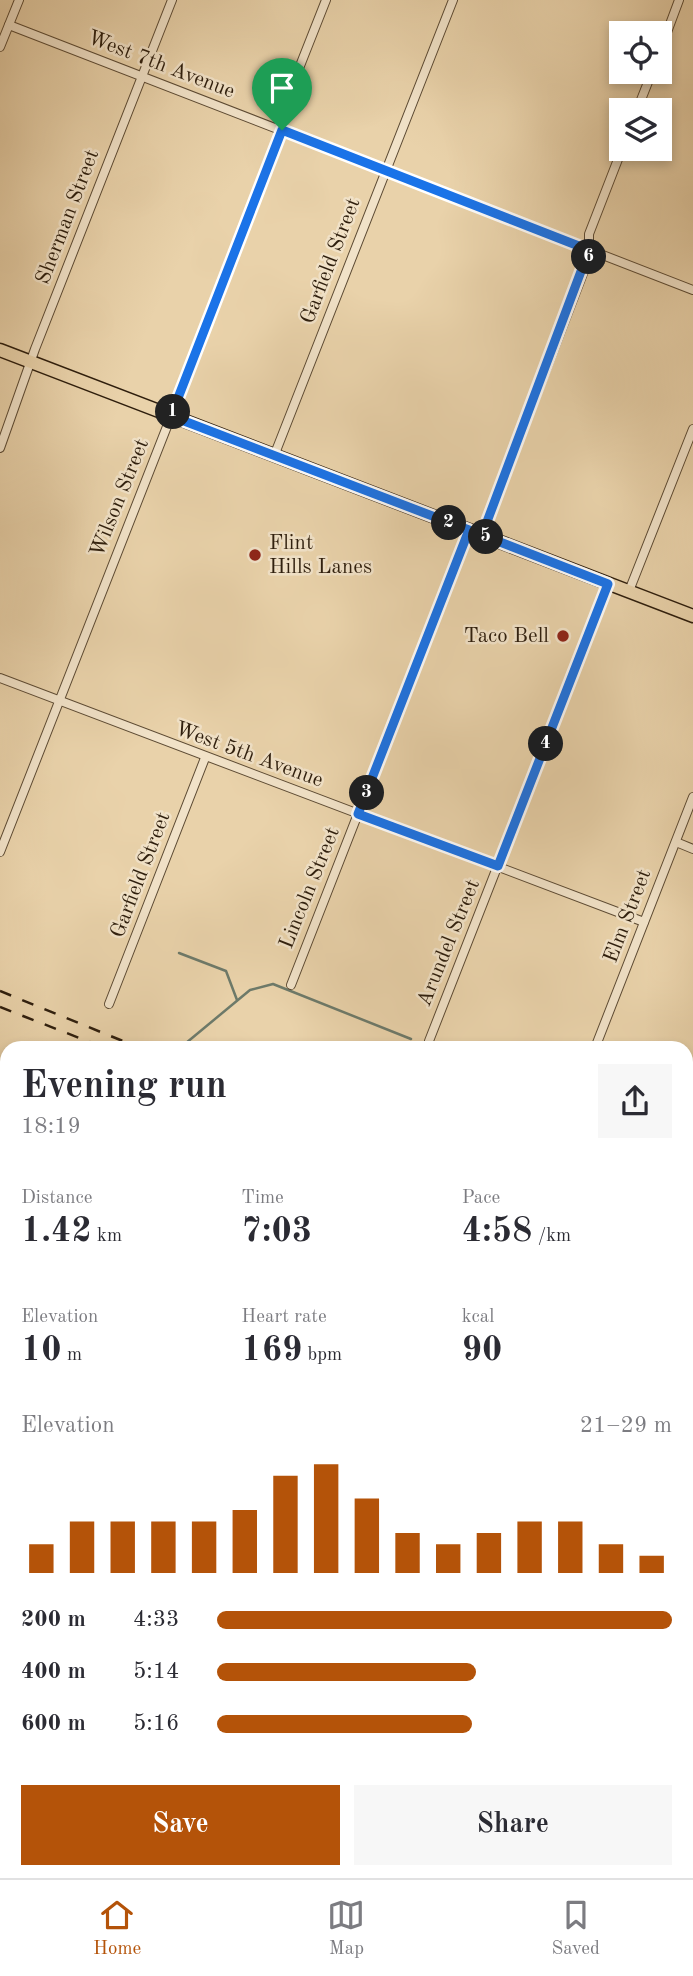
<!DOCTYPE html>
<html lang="en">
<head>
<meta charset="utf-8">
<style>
  body { margin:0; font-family:"Old Standard TT",serif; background:#f7f7f7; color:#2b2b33; height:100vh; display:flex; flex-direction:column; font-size:26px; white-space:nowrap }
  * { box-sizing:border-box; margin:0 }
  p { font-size:23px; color:#7c7c81 }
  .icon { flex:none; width:38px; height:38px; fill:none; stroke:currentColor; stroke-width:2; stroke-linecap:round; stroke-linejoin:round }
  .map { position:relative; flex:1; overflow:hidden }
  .drawer { position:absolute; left:0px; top:1041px; width:693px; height:838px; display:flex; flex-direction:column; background:#fff; border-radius:21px 21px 0 0; box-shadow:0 4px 10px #0003 }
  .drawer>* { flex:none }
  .tools { position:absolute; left:609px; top:21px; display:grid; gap:14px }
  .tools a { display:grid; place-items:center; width:63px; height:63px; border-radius:0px; background:#fff; box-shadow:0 4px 10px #0003; font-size:35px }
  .pin { position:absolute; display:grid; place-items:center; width:60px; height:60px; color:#fff; margin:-72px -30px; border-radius:50% 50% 50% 0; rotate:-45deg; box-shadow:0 0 7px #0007 }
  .pin .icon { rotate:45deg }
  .km { position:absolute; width:35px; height:35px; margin:-18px; border-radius:50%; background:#222; color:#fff; font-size:19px; line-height:35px; text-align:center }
  .round { display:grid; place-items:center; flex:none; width:74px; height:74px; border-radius:0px; background:#f7f7f7 }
  .summary { display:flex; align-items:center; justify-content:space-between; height:119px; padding:0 21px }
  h1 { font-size:38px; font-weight:600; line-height:52px }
  .metrics { display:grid; grid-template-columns:repeat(3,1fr); gap:10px; height:119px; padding:7px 21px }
  .metrics div { display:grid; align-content:center }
  .metrics b { font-size:35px; font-weight:600 }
  .metrics small { font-size:19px; font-weight:400 }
  .metrics p { font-size:19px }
  .chart { height:196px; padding:14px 21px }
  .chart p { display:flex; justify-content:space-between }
  .chart svg { width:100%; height:126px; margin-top:7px; stroke:#b45309; stroke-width:6 }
  .action { display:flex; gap:14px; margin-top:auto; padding:14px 21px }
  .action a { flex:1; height:80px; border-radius:0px; background:#b45309; color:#fff; font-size:28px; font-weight:600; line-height:80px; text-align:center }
  .action a+a { background:#f7f7f7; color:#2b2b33 }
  ul { padding:0 21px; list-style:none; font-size:23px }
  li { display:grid; grid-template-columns:112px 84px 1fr; align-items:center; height:52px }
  li i { height:18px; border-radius:9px; background:#b45309 }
  .menu { display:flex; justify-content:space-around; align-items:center; height:98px; border-top:2px solid #e1e1e2; background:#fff; font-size:19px; color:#7c7c81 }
  .menu a { display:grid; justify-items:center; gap:4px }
  .menu .on { color:#b45309 }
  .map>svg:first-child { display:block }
  .green { fill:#b4bd8a; stroke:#716e4c; stroke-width:2 }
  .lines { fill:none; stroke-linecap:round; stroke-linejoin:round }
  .stream { stroke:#6d7a6a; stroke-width:2.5 }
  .street-casing { stroke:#5d4b34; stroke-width:10 }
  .secondary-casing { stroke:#2e1e0d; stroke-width:13 }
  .primary-casing { stroke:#2e1e0d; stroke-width:15 }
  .street { stroke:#f1e2c8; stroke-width:8 }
  .secondary { stroke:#f1e2c8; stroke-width:10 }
  .primary { stroke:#e9d2aa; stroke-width:12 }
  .rail { stroke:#2e1e0d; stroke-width:2.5; stroke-dasharray:12 12; stroke-linecap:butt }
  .route-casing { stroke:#fff; stroke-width:14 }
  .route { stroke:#1a73e8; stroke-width:9 }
  .poi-dot { fill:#8f2418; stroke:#f1e2c8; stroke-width:2.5 }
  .labels { text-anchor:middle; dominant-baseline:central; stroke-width:5; stroke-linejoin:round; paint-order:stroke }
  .street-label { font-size:21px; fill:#2e1e0d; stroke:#f1e2c8 }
  .poi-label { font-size:21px; fill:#2e1e0d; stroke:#f1e2c8; text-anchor:start }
</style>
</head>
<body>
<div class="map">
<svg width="693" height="1878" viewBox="0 0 693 1878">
  <rect width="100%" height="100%" fill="#e9d2aa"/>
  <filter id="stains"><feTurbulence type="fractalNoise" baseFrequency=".00286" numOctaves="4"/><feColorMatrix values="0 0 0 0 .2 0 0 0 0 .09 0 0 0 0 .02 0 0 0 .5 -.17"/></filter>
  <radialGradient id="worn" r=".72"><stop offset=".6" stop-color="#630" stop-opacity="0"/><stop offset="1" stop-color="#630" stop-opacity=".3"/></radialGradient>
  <polygon class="green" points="0,1400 7,1404 7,1644 0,1641"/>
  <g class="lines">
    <g class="stream">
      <polyline points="179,953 226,971 237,1000"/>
      <polyline points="180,1048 250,990 273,984 411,1039"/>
    </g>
    <defs>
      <g id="street">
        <polyline points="9,25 693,290"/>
        <polyline points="0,47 19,0"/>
        <polyline points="660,51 679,0"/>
        <polyline points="637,110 652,72"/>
        <polyline points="0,448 35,349 172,0"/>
        <polyline points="274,456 453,0"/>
        <polyline points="482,535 589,258 589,234 622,149"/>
        <polyline points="629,591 693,429"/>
        <polyline points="0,678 644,922"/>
        <polyline points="676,842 693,849"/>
        <polyline points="0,852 281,136 279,119 326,0"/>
        <polyline points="291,985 469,530"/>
        <polyline points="109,1004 205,758"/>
        <polyline points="429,1041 608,584"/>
        <polyline points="595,1048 693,797"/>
        <polyline points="0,1716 7,1699"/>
        <polyline points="78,1878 80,1872"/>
        <polyline points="351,1878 353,1872"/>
      </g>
      <g id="secondary">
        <polyline points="0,1655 7,1657"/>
        <polyline points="559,1872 573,1878"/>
      </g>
      <polyline id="primary" points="0,350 693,616"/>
    </defs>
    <use href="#street" class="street-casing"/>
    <use href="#secondary" class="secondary-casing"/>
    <use href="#primary" class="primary-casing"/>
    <use href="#street" class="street"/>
    <use href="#secondary" class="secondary"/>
    <use href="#primary" class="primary"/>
    <g class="rail">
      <polyline points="0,991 140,1048"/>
      <polyline points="0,1007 105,1048"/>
      <polyline points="686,1269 693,1272"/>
      <polyline points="686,1284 693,1287"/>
    </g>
  </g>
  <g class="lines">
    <defs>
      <polygon id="route" points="282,130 589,250 482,535 608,584 498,866 358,814 469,530 171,416"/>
    </defs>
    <use href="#route" class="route-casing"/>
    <use href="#route" class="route"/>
  </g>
  <g class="poi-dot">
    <circle cx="255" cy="555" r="7"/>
    <circle cx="563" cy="636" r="7"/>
  </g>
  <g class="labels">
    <g class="street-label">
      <text transform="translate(161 65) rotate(21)">West 7th Avenue</text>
      <text transform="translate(68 217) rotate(-69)">Sherman Street</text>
      <text transform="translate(331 261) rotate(-69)">Garfield Street</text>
      <text transform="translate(120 498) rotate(-68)">Wilson Street</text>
      <text transform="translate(249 755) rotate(20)">West 5th Avenue</text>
      <text transform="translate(141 875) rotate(-69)">Garfield Street</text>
      <text transform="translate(310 888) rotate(-68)">Lincoln Street</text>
      <text transform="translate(628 916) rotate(-69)">Elm Street</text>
      <text transform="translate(449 943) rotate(-68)">Arundel Street</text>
    </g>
    <g class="poi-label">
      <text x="269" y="543">Flint<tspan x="269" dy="24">Hills Lanes</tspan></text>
      <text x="549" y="636" text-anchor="end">Taco Bell</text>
    </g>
  </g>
  <rect width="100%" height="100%" filter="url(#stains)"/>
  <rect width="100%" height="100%" fill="url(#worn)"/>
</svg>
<div class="tools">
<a><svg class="icon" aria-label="locate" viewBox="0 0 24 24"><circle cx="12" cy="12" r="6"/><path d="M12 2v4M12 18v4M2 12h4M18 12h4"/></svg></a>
<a><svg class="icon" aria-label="layers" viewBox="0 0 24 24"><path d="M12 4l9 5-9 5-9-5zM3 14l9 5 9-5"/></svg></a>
</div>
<div class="pin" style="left:282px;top:130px;background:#1e9e55"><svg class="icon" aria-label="arrive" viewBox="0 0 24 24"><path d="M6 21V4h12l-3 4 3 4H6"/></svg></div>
<b class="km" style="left:173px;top:412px">1</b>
<b class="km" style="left:449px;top:523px">2</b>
<b class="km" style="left:367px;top:793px">3</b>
<b class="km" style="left:546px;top:744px">4</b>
<b class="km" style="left:486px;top:537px">5</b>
<b class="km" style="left:589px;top:257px">6</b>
<section class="drawer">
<div class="summary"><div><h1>Evening run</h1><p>18:19</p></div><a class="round"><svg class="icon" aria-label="share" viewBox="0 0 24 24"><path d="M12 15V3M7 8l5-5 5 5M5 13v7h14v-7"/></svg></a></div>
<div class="metrics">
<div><p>Distance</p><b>1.42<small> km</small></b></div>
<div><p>Time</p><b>7:03</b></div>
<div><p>Pace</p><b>4:58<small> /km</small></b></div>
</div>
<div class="metrics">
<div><p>Elevation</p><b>10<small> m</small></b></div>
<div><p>Heart rate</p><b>169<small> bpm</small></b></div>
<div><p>kcal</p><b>90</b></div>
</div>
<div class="chart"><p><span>Elevation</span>21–29 m</p>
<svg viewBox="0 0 160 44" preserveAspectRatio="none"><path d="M5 44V34M15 44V26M25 44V26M35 44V26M45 44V26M55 44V22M65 44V10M75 44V6M85 44V18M95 44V30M105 44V34M115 44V30M125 44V26M135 44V26M145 44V34M155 44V38"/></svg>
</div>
<ul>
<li><b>200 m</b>4:33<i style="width:100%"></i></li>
<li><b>400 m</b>5:14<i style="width:57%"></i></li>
<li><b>600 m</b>5:16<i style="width:56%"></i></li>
</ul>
<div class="action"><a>Save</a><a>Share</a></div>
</section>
</div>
<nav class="menu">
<a class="on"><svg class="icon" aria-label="home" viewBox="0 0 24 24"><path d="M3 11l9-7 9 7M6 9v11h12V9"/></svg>Home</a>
<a><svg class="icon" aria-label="map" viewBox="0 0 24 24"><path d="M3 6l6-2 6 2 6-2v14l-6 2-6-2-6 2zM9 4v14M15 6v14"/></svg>Map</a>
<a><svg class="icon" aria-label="saved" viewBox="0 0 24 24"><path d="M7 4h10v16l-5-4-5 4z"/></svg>Saved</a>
</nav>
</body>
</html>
